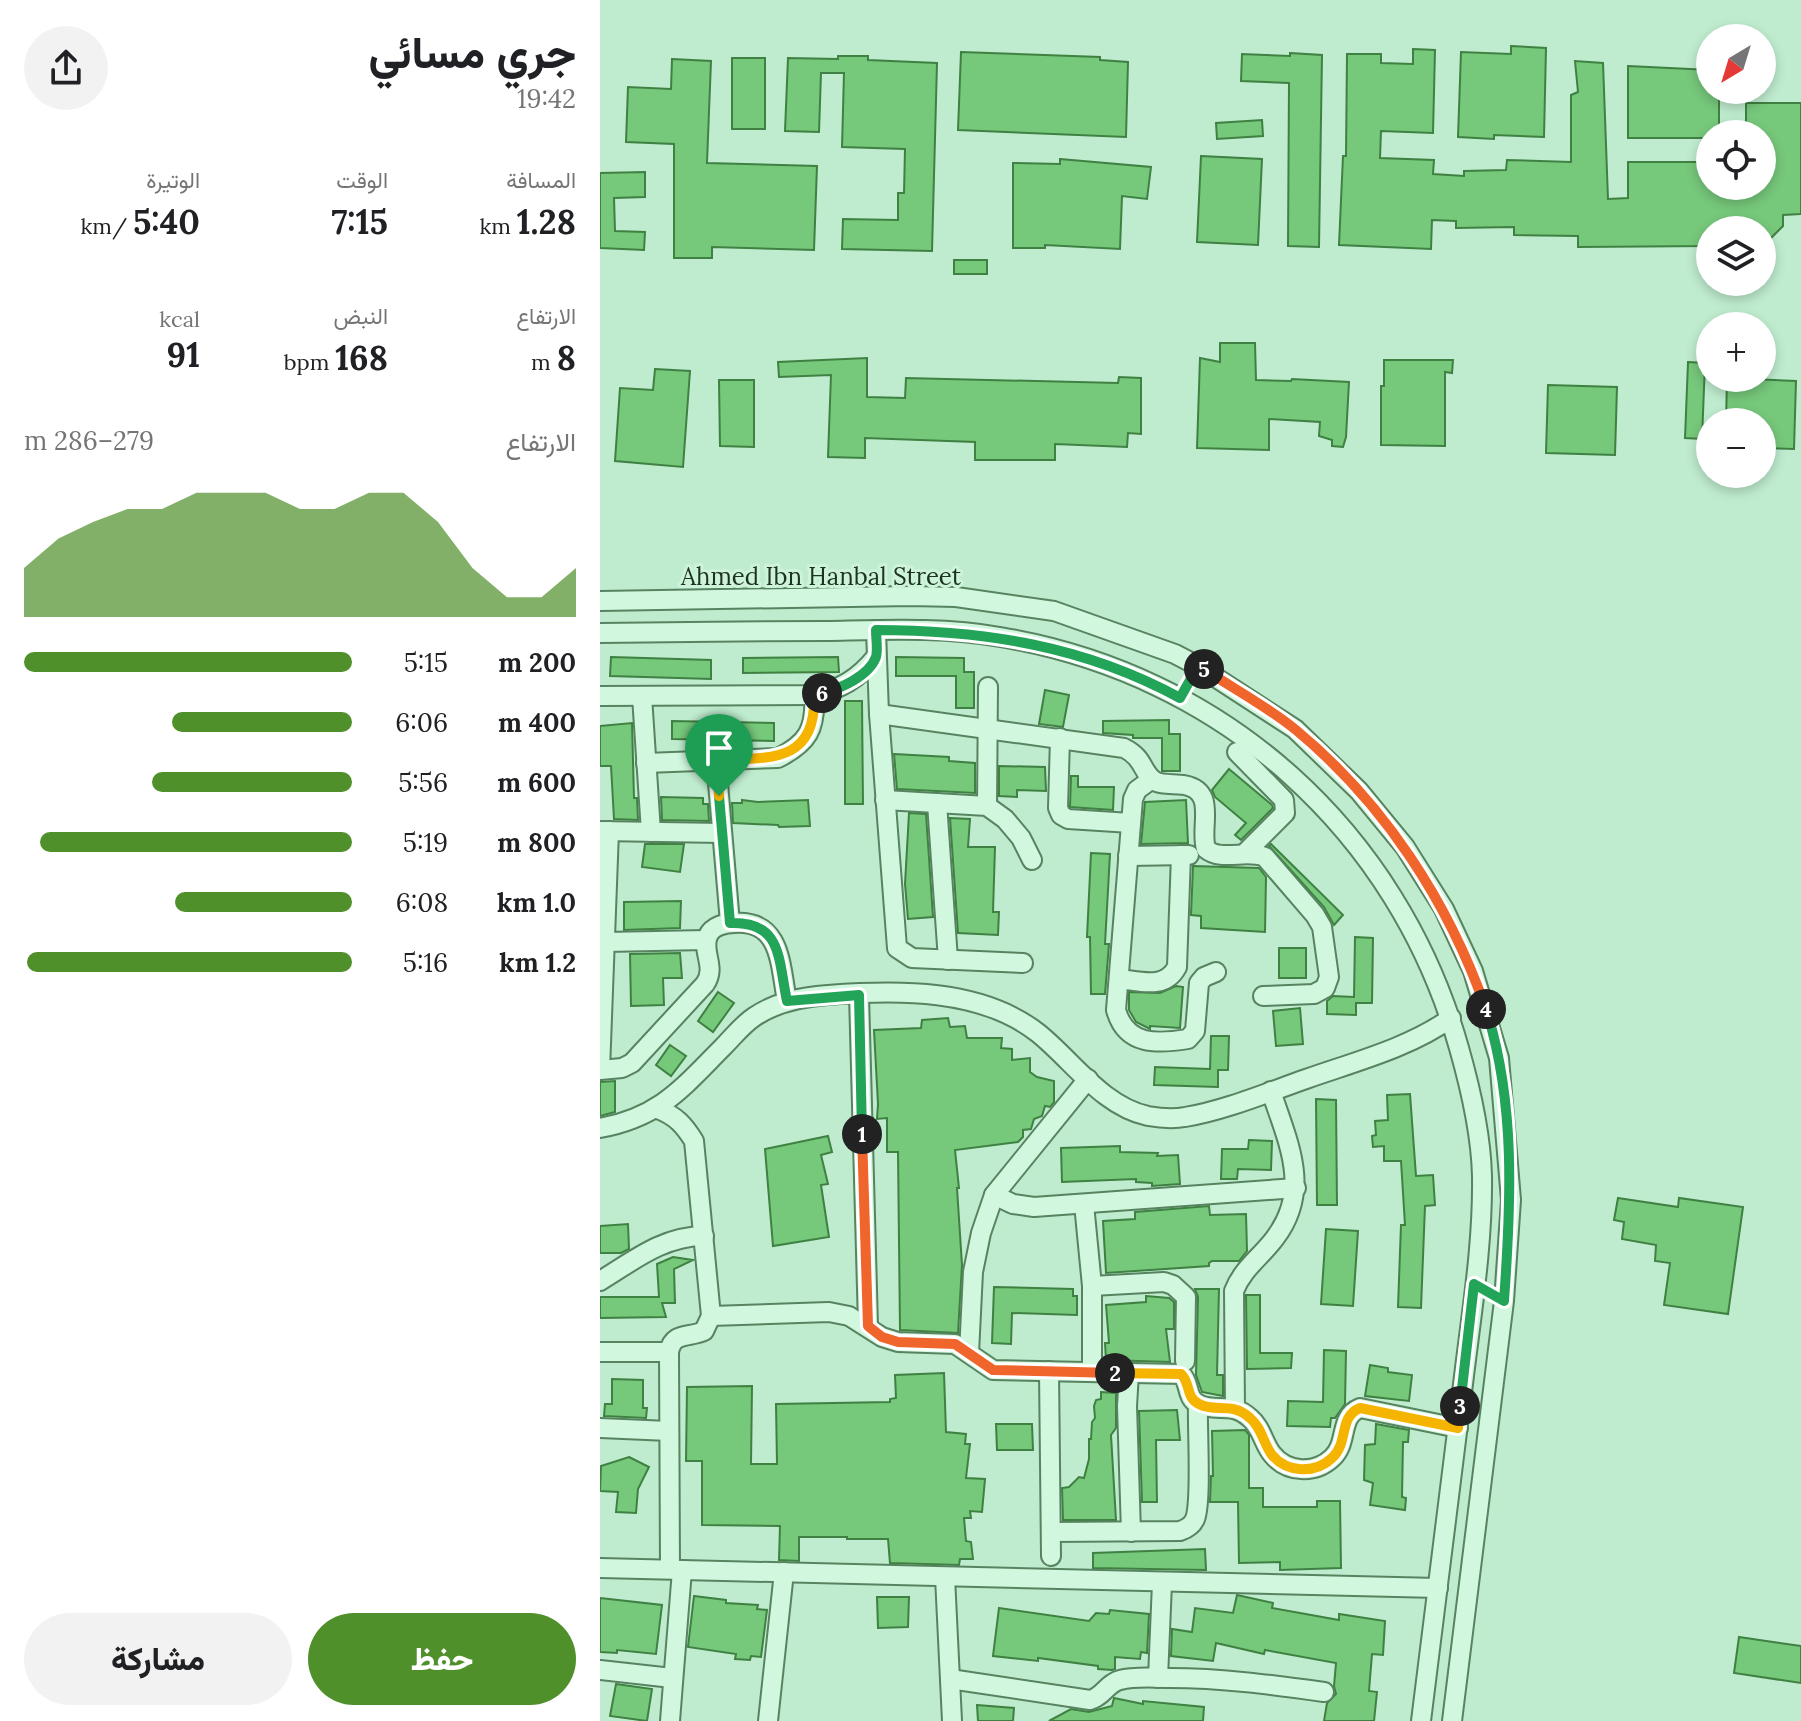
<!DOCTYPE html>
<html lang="ar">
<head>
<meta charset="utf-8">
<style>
  body { margin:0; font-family:Lora,Vazirmatn,serif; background:#f2f2f2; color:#202124; direction:rtl; height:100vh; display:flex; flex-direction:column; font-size:30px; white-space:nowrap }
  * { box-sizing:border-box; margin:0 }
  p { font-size:26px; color:#757577 }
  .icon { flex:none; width:44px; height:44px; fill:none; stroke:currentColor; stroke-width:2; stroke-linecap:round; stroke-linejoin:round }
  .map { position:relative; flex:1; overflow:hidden; direction:ltr }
  .sheet { display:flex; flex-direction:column; background:#fff; width:600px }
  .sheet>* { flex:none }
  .needle { width:52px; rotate:218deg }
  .fabs { position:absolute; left:1096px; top:24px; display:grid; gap:16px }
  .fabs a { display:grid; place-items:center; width:80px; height:80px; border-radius:50%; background:#fff; box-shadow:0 4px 12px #0003; font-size:40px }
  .pin { position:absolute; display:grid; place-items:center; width:68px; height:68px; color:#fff; margin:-82px -34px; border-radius:50% 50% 50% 0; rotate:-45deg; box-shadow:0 0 8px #0007 }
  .pin .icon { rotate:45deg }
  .km { position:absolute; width:40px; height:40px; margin:-20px; border-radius:50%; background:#222; color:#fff; font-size:22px; line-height:40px; text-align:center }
  .round { display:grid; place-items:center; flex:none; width:84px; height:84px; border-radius:42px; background:#f2f2f2 }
  .headline { display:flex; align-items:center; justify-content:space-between; height:136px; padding:0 24px }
  h1 { font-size:44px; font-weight:800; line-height:60px }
  .metrics { display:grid; grid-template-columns:repeat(3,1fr); gap:12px; height:136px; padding:8px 24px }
  .metrics div { display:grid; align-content:center }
  .metrics b { font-size:34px; font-weight:800 }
  .metrics small { font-size:22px; font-weight:400 }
  .metrics p { font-size:22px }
  .chart { height:224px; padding:16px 24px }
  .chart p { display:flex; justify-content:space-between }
  .chart svg { width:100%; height:144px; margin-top:8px; fill:#4f902b; opacity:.7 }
  .button { display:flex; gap:16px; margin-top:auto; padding:16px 24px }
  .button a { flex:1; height:92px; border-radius:48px; background:#4f902b; color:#fff; font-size:32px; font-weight:800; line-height:92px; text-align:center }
  .button a+a { background:#f2f2f2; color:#202124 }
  ul { padding:0 24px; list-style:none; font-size:26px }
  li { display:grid; grid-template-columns:128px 96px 1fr; align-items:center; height:60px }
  li i { height:20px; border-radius:10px; background:#4f902b }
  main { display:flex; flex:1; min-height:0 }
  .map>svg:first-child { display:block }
  .building { fill:#76c87b; stroke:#3f8142; stroke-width:2 }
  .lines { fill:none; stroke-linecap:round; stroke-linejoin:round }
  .minor-casing { stroke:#588360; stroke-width:22 }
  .minor { stroke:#d1f7df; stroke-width:18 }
  .split-1-casing { stroke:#fff; stroke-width:16 }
  .split-2-casing { stroke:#fff; stroke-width:16 }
  .split-3-casing { stroke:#fff; stroke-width:16 }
  .split-4-casing { stroke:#fff; stroke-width:16 }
  .split-5-casing { stroke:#fff; stroke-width:16 }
  .split-6-casing { stroke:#fff; stroke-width:16 }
  .split-7-casing { stroke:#fff; stroke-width:16 }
  .split-1 { stroke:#22a559; stroke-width:10 }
  .split-2 { stroke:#f0652b; stroke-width:10 }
  .split-3 { stroke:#f5b400; stroke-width:10 }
  .split-4 { stroke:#22a559; stroke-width:10 }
  .split-5 { stroke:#f0652b; stroke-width:10 }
  .split-6 { stroke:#22a559; stroke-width:10 }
  .split-7 { stroke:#f5b400; stroke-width:10 }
  .labels { text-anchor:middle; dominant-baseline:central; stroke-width:6; stroke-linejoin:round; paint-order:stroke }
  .street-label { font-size:24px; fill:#1c331f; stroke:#cef3db }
</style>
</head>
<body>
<main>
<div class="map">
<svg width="1201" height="1721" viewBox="0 0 1201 1721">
  <rect width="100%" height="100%" fill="#bfeccf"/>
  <g class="building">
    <polygon points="911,46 946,48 944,137 894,135 894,139 858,137 861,52 911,54"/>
    <polygon points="813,49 835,50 833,133 781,131 780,158 834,160 833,174 864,176 864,171 906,170 907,160 971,162 971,95 978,92 975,61 1003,63 1008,199 1028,198 1028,162 1110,162 1110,186 1162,186 1162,134 1146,134 1146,103 1201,103 1201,214 1183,215 1183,226 1162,247 1162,230 1110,230 1110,246 978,247 978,236 914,235 914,227 856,228 856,221 832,220 831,249 739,245 743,156 746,156 747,54 781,54 781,63 813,64"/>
    <polygon points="361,52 500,57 500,60 528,62 526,137 358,130"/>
    <polygon points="690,53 722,55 719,247 688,246 689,83 641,81 642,54 690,56"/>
    <polygon points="238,56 268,56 268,60 337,63 332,251 242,249 243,219 298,220 298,193 304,193 305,149 242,147 244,73 221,73 219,132 185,131 188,58 238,59"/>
    <rect x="132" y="58" width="33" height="71"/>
    <polygon points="72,59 111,61 107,163 217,166 214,250 112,247 112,258 74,258 74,144 26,142 28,87 71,89"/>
    <polygon points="1028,66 1110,70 1110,90 1119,90 1119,134 1110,134 1110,138 1028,138"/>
    <polygon points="662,120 663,136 617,139 616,123"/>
    <polygon points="601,156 662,159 658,245 597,242"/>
    <polygon points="460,159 551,167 547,199 522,196 520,249 445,245 445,248 413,248 413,163 460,164"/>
    <polygon points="45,172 45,197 14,198 15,231 45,232 44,250 0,248 0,173"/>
    <rect x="354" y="260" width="33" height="14"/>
    <polygon points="620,343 655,343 656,380 691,381 692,379 749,382 746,437 743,447 732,446 732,440 719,436 720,422 669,419 669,450 597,448 600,358 620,362"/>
    <polygon points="267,358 267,397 305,398 306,378 518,383 519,377 541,378 541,434 528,433 527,447 455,444 455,460 375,460 375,442 265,438 265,458 228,457 231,375 179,377 178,362"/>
    <polygon points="784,360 853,360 852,373 845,372 845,446 781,445 781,386 784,386"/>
    <polygon points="1088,362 1105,363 1102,439 1085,438"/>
    <polygon points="55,369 90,371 83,467 15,461 20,388 53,390"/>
    <polygon points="1127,378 1196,381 1194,449 1162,448 1162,422 1126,422"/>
    <polygon points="119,380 154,380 154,447 120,446"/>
    <polygon points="948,385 1017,387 1015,455 946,453"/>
    <polygon points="11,657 111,660 111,679 10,676"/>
    <polygon points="238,657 239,672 143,673 143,658"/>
    <polygon points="296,657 364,658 364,672 374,672 374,708 356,708 356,676 296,676"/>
    <polygon points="445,690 469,695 463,727 439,724"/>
    <polygon points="245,701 262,701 263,804 245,804"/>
    <polygon points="569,720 569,734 580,734 580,771 562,771 562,738 533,738 533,735 503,733 503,721"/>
    <polygon points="72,721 174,723 174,741 72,739"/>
    <polygon points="32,723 34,798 37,798 38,820 14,819 11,766 0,766 0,726"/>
    <polygon points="294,754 349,757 349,761 375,763 375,793 297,789"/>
    <polygon points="399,766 445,767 446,791 417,790 417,797 399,796"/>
    <polygon points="629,769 672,805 673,808 641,840 635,835 646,823 615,797 612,790"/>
    <polygon points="471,776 478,776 478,787 514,787 513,810 470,807"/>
    <polygon points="61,797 103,798 103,804 108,804 109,821 62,820"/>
    <polygon points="142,800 158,802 208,800 210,826 179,827 178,825 133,823 132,803 142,803"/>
    <polygon points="586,800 588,843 541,844 545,802"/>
    <polygon points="309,813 326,814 333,917 308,919 305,884"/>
    <polygon points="350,818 370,819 368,847 395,847 393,912 399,912 398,935 358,933"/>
    <polygon points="45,844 84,844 80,872 42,867"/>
    <polygon points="671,844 743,915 734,925 724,907 669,846"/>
    <polygon points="491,853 510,854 505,944 509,944 505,994 491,994 490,937 487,937"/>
    <polygon points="593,866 659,868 666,877 665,932 601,928 601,916 591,915"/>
    <polygon points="81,901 80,928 24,930 24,902"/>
    <polygon points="755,937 773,938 772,1003 756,1003 756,1015 727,1014 727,1001 733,996 754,997"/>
    <rect x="679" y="948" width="27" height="30"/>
    <polygon points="80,953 82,978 63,978 64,1005 31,1006 30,954"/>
    <polygon points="576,986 583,987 580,1028 550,1026 550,1029 536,1022 529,1010 529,992 560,993"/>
    <polygon points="118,992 134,1003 113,1032 98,1021"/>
    <polygon points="700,1008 703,1044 676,1046 673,1011"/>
    <polygon points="348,1018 350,1027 365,1026 367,1038 402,1038 401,1048 412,1049 412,1060 430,1058 430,1072 437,1077 454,1081 454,1102 450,1107 445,1106 442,1116 434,1119 431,1129 423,1130 423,1137 418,1142 355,1150 359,1188 357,1188 362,1265 358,1333 300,1330 298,1152 287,1152 287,1118 277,1119 278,1104 274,1030 321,1028 322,1020"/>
    <polygon points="611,1036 629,1036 628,1070 618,1070 618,1087 554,1085 555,1067 610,1069"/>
    <polygon points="70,1045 86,1056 71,1076 56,1065"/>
    <polygon points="15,1081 15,1112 0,1116 0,1082"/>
    <polygon points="810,1094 816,1176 833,1175 835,1205 825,1206 821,1308 798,1307 801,1225 805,1225 801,1161 784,1161 784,1146 773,1147 772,1136 776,1135 775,1121 788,1120 787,1095"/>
    <polygon points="716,1099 736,1100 737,1205 717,1205"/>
    <polygon points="228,1136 232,1152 221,1155 228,1184 221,1185 229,1237 173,1246 165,1149"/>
    <polygon points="649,1140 672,1141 671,1170 638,1169 637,1179 621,1179 622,1149 648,1149"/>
    <polygon points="520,1146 520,1152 558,1153 557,1156 578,1155 580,1184 552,1186 552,1183 536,1182 536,1179 462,1182 461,1148"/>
    <polygon points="1018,1198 1078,1207 1079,1198 1143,1207 1128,1314 1064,1305 1070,1263 1055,1261 1056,1245 1022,1239 1024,1222 1014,1220"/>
    <polygon points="609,1206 610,1215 646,1214 647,1251 639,1261 612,1261 609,1263 609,1266 506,1273 503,1221 535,1219 535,1212"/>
    <polygon points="28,1224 29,1249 21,1253 0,1253 0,1226"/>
    <polygon points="726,1229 758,1231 753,1306 721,1304"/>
    <polygon points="73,1257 93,1260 74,1269 75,1303 62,1303 66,1317 0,1318 0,1297 59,1297 57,1264"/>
    <polygon points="394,1287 473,1289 473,1296 477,1296 477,1315 412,1313 411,1344 392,1343"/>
    <polygon points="595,1289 619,1289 617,1375 623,1375 623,1396 602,1392 596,1375 598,1297"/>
    <polygon points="646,1295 660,1295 660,1353 692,1353 691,1368 647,1369"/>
    <polygon points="546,1296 569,1298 574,1302 574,1329 566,1329 570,1362 506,1360 505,1343 509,1343 506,1305 546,1302"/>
    <polygon points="724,1350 746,1351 745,1404 735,1418 731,1418 730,1427 687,1426 688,1401 723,1402"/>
    <polygon points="770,1365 788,1368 788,1372 812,1375 809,1401 765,1396"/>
    <polygon points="344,1373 346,1432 366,1434 365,1444 370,1444 366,1478 385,1479 382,1512 370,1511 371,1518 364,1518 366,1541 371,1542 373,1559 360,1559 359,1565 290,1563 288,1539 247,1539 247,1537 199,1537 199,1561 179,1560 180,1526 102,1525 102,1461 86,1461 87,1387 152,1386 151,1464 177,1464 176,1404 290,1402 290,1399 296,1398 295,1375"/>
    <polygon points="12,1379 43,1380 43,1408 47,1408 46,1418 4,1416 5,1404 12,1404"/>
    <polygon points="501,1392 516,1393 516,1428 511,1435 516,1520 463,1520 462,1488 469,1487 479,1477 484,1478 489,1459 489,1439 491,1439 492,1422 495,1418 494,1406 496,1400 501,1399"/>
    <polygon points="577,1410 580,1440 556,1440 557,1502 542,1502 539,1411"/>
    <polygon points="396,1424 432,1424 433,1450 397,1450"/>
    <polygon points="776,1424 809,1430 808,1442 803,1442 802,1497 806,1498 805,1510 770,1505 773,1483 764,1480 765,1445 775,1444"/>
    <polygon points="645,1430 649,1435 649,1488 663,1488 663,1507 717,1507 717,1501 740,1501 741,1568 680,1570 680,1562 639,1563 638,1502 610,1502 611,1476 613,1476 612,1431"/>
    <polygon points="29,1457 49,1467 38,1489 36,1513 16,1512 18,1492 0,1491 1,1466"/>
    <polygon points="605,1549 606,1570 493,1568 493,1553"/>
    <polygon points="637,1595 673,1603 672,1608 739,1620 739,1614 785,1621 783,1655 772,1654 769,1691 777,1692 774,1721 724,1721 727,1703 736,1694 734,1686 736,1663 665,1650 664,1654 616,1643 613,1661 571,1656 572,1629 592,1632 595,1608 633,1613"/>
    <polygon points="94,1596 126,1600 126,1603 158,1605 157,1609 167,1610 161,1657 151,1656 150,1660 135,1659 136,1654 88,1647"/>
    <polygon points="277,1597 309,1597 308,1627 278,1628"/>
    <polygon points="0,1598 62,1605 56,1654 17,1650 17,1653 0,1652"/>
    <polygon points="399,1608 489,1621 496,1613 509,1614 510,1610 549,1614 547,1653 541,1652 540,1659 515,1657 515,1669 512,1670 498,1669 498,1666 438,1658 438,1661 393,1656"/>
    <polygon points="1139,1637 1201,1646 1201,1683 1134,1673"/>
    <polygon points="16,1684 52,1689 47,1721 10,1716"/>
    <polygon points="514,1698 543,1704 543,1701 604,1707 603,1721 449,1721 471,1709 489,1712 512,1706"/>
    <polygon points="377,1705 414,1708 413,1721 378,1721"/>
  </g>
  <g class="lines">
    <defs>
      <g id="minor">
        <polyline points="0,601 311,596 356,597 454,611 575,654 598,666 695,729 759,791 805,847 844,909 873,971 899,1058 911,1200 904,1301 852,1721"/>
        <polyline points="276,630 279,714 297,948 312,958 423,963"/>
        <path d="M0 633C75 632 151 631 226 631 284 630 343 627 400 637 623 674 798 831 859 1048 871 1090 881 1133 882 1176 883 1243 872 1310 864 1376 850 1491 835 1606 821 1721"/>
        <path d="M0 696 214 695C241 689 258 679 276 657"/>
        <polyline points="42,696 51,832"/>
        <path d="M279 714 524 748C544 758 541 770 553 780 561 786 575 783 584 785 618 791 599 827 606 849 621 862 647 849 665 857L715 915 722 927 729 977 725 988 714 994 663 996"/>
        <polyline points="460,738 458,808 461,815 468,819 531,823"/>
        <polyline points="637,752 684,800 685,813 644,854"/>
        <polyline points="116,760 130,923"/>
        <path d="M46 763 178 758C208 743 216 729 214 695"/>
        <path d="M552 779 537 790 533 799 516 1010C526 1046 557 1044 588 1039L595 1031 599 983 604 977 616 972"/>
        <polyline points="285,800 387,806 405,819 421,838 432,860"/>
        <polyline points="337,803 348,960"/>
        <polyline points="387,806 388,687"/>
        <polyline points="0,831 122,833"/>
        <polyline points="528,856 589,855"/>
        <polyline points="5,942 106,940"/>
        <path d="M519 979C540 981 565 990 577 967L581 855"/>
        <polyline points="259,995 268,1326"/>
        <path d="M0 1070 22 1068 32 1063 105 984C117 967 101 952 108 936 112 926 125 923 135 923 182 920 180 966 187 1001"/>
        <polyline points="0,1070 9,831"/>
        <path d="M58 1109C76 1116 84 1125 94 1141L111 1316 104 1331C90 1338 73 1331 69 1352L70 1569"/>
        <path d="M0 1128C60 1117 82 1088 123 1047 133 1037 142 1025 154 1017 176 1002 201 997 228 995 297 990 381 988 438 1033 473 1061 502 1106 548 1116 559 1118 575 1119 585 1117 623 1111 669 1092 706 1079 754 1062 809 1048 851 1018"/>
        <polyline points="394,1195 413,1204 434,1207 696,1188"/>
        <polyline points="484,1204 492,1286 492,1372"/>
        <path d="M0 1281C33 1261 63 1236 104 1236"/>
        <polyline points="492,1286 564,1282 573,1285 586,1297 585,1361"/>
        <path d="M111 1316 229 1312 249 1316 282 1337 298 1342 355 1344 393 1370 581 1374C591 1383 585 1397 598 1404 616 1413 632 1401 650 1418 662 1428 663 1443 672 1454 687 1473 715 1474 732 1458 749 1443 738 1417 760 1408L858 1428"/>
        <polyline points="0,1352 69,1352"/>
        <polyline points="369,1353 373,1272 381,1233 394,1195 488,1079"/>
        <polyline points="449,1371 451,1556"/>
        <polyline points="529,1373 527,1406 531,1532"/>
        <path d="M635 1409 634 1291C643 1268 661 1257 675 1238 712 1189 688 1143 671 1091"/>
        <polyline points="0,1428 69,1431"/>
        <path d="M451 1532 580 1531C586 1529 592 1526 595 1519 602 1501 597 1428 598 1404"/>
        <polyline points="0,1568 838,1588"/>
        <polyline points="345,1577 352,1721"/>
        <polyline points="0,1670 72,1678"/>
        <polyline points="558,1678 562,1583"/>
        <path d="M350 1679 490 1700C503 1697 507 1683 520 1680 535 1676 554 1678 570 1678 622 1678 673 1685 724 1692"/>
        <polyline points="70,1721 82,1570"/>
        <polyline points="168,1721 184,1572"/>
      </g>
    </defs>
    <use href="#minor" class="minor-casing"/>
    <use href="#minor" class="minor"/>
  </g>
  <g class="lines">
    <defs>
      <path id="split-1" d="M119 796 130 923C183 921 178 960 187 1001L259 995 262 1134"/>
      <polyline id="split-2" points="262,1134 268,1326 282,1337 298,1342 355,1344 393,1370 515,1373"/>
      <path id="split-3" d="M515 1373 581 1374C591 1383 585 1397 599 1404 616 1413 632 1401 650 1418 662 1428 663 1443 672 1455 687 1473 715 1474 732 1458 749 1443 738 1417 760 1408L858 1428 860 1406"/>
      <path id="split-4" d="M860 1406 874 1284 904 1301C911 1204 916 1103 886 1009"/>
      <path id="split-5" d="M604 669C634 689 668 707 696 730 784 803 848 901 886 1009"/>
      <path id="split-6" d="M222 693C240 689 269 676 276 657 278 650 276 638 276 630 383 630 485 646 580 698L598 666 604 669"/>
      <path id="split-7" d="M119 796 116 760C168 758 217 764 214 695L222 693"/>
    </defs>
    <use href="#split-1" class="split-1-casing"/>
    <use href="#split-2" class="split-2-casing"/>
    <use href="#split-3" class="split-3-casing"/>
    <use href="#split-4" class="split-4-casing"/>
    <use href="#split-5" class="split-5-casing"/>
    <use href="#split-6" class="split-6-casing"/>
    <use href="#split-7" class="split-7-casing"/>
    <use href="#split-1" class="split-1"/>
    <use href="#split-2" class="split-2"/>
    <use href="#split-3" class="split-3"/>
    <use href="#split-4" class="split-4"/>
    <use href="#split-5" class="split-5"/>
    <use href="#split-6" class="split-6"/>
    <use href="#split-7" class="split-7"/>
  </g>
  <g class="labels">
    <g class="street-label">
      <text x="221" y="576">Ahmed Ibn Hanbal Street</text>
    </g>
  </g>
</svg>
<div class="fabs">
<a><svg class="needle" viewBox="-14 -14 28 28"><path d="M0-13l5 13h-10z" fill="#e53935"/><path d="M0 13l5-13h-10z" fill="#757577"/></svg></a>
<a><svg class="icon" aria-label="locate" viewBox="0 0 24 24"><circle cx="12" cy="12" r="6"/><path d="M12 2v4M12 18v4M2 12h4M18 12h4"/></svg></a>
<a><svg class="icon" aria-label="layers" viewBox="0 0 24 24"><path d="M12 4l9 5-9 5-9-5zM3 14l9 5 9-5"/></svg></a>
<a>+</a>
<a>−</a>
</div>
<div class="pin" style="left:119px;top:796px;background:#1e9e55"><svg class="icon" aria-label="arrive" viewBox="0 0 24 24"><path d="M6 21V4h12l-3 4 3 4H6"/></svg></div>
<b class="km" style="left:262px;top:1134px">1</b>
<b class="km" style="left:515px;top:1373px">2</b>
<b class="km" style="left:860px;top:1406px">3</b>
<b class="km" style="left:886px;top:1009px">4</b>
<b class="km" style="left:604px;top:669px">5</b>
<b class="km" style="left:222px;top:693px">6</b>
</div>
<section class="sheet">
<div class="headline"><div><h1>جري مسائي</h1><p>19:42</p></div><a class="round"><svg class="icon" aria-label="share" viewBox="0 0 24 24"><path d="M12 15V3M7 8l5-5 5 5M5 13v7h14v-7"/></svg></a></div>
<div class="metrics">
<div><p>المسافة</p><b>1.28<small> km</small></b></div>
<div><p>الوقت</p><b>7:15</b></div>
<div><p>الوتيرة</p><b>5:40<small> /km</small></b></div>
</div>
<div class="metrics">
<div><p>الارتفاع</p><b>8<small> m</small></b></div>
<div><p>النبض</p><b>168<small> bpm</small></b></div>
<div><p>kcal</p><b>91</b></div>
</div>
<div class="chart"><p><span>الارتفاع</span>279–286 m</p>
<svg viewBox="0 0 160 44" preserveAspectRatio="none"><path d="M0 44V29L10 20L20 15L30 11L40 11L50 6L60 6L70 6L80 11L90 11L100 6L110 6L120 15L130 29L140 38L150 38L160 29V44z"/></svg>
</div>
<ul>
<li><b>200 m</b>5:15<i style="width:100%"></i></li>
<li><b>400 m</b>6:06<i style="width:55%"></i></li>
<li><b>600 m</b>5:56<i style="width:61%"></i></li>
<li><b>800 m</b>5:19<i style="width:95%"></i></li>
<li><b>1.0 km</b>6:08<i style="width:54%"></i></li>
<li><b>1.2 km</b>5:16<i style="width:99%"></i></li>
</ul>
<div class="button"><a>حفظ</a><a>مشاركة</a></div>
</section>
</main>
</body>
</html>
